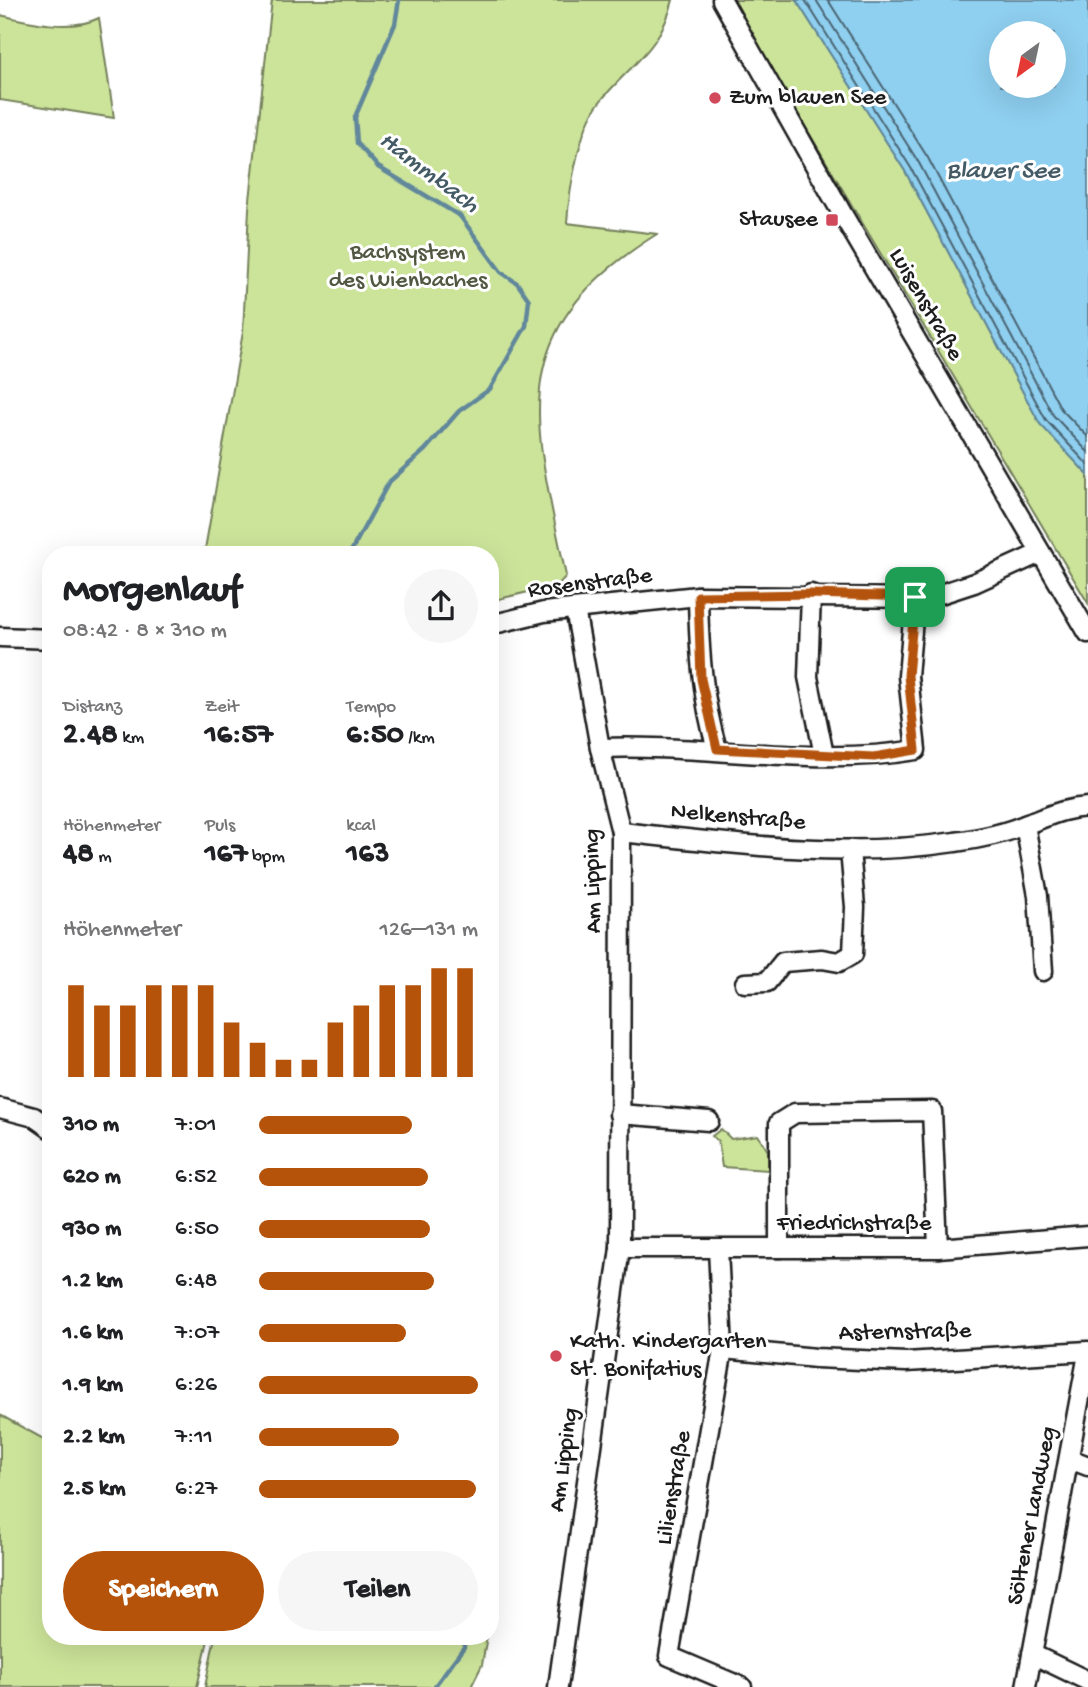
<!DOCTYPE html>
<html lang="de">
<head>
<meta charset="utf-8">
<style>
  body { margin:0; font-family:"Gochi Hand",sans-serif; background:#f6f6f6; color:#202124; height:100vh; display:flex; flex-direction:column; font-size:26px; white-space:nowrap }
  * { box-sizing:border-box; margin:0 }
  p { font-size:23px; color:#757577 }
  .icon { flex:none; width:38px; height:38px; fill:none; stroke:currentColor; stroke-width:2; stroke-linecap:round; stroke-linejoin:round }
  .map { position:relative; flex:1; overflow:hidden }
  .details { position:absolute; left:42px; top:546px; width:457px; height:1099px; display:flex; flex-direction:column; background:#fff; border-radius:28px; box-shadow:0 7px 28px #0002 }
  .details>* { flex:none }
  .needle { width:46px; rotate:213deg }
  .controls { position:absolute; left:989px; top:21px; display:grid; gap:14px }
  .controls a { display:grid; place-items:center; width:77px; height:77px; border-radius:50%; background:#fff; box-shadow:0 7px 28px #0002; font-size:35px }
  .pin { position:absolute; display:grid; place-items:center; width:60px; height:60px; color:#fff; margin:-30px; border-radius:14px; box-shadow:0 4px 10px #0006 }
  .round { display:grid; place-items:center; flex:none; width:74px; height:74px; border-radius:37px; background:#f6f6f6 }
  .headline { display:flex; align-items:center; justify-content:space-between; height:119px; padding:0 21px }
  h1 { font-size:38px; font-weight:700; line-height:52px }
  .metrics { display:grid; grid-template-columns:repeat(3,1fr); gap:10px; height:119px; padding:7px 21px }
  .metrics div { display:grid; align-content:center }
  .metrics b { font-size:30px; font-weight:700 }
  .metrics small { font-size:19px; font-weight:400 }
  .metrics p { font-size:19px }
  .chart { height:196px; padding:14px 21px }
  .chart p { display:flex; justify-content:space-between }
  .chart svg { width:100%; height:126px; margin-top:7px; stroke:#b45309; stroke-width:6 }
  .action { display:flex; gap:14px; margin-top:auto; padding:14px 21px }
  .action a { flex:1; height:80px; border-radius:42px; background:#b45309; color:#fff; font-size:28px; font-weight:700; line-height:80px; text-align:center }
  .action a+a { background:#f6f6f6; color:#202124 }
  ul { padding:0 21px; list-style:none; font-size:23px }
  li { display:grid; grid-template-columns:112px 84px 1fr; align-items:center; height:52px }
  li i { height:18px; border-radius:9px; background:#b45309 }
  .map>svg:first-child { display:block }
  .green { fill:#cce49a; stroke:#74805b; stroke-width:2 }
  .water { fill:#8fcff0; stroke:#61879b; stroke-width:2; fill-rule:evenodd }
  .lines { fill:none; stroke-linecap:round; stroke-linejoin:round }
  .shore { stroke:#4a6471; stroke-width:2 }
  .stream { stroke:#61879b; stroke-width:4.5 }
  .minor-casing { stroke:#1c1c1c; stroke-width:23 }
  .minor { stroke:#fff; stroke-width:18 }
  .route-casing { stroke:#fff; stroke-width:14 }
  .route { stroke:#b45309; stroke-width:9 }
  .poi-dot { fill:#d1495b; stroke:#fff; stroke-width:2.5 }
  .labels { text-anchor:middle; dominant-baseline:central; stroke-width:6; stroke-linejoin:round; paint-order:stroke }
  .poi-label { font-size:24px; fill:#1c1c1c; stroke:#fff; text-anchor:start }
  .park-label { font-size:24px; fill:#515842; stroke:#fff }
  .street-label { font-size:24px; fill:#1c1c1c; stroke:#fff }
  .water-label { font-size:26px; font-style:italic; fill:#445b66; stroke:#fff }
</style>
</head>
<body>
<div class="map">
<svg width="1088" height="1687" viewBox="0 0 1088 1687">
  <rect width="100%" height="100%" fill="#fff"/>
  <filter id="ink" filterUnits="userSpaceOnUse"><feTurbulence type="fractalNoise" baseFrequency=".0143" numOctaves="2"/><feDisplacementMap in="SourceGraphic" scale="14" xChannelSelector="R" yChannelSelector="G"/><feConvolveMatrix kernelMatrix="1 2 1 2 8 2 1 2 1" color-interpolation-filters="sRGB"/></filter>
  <g filter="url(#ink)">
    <g class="green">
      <path d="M272 0H673C660 51 629 65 599 103 579 128 569 192 567 223L657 234C500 332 534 421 566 576L558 585 490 601V555H204L243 332 249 209Z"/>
      <polygon points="730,0 796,0 905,171 1040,424 1088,475 1088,603"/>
      <path d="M0 15C29 22 71 32 99 18L114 118 0 100Z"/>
      <polygon points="721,1129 731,1139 758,1135 768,1151 768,1170 722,1167 718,1141 712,1136"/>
      <polygon points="0,1415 51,1443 51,1636 209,1636 197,1687 0,1687"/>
      <polygon points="215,1636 487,1636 482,1665 471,1687 205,1687"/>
    </g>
    <path class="water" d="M796 0H1088V475L1040 424 905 171ZM1001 33H1054V86H1001Z"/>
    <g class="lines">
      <g class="shore">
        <polyline points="805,0 911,168 1046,420 1088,465"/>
        <polyline points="816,0 919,163 1053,415 1088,452"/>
        <polyline points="828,0 928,158 1061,409 1088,437"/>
      </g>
      <g class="stream">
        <polyline points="349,555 389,482 425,450 459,411 490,389 526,326 529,300 517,283 501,272 460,216 378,167 357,143 355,117 395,24 399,0"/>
        <polyline points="434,1687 464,1647 464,1636"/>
      </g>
      <defs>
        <g id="minor">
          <polyline points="722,0 843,215 1088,633"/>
          <polyline points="811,594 808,677 824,755"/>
          <path d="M698 596C699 649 702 698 717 749"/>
          <polyline points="490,625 544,612 698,596 928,598 974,583 1040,553"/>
          <polyline points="0,637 51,639"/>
          <path d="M600 748C704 744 815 767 916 750L908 676 915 597"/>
          <polyline points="1025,825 1038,896 1043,971"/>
          <path d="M621 832C732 844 844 859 955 842 978 839 1006 833 1027 824 1049 816 1065 808 1088 807"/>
          <polyline points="745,983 767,982 783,962 822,959 839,962 853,954 855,907 850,850"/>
          <polyline points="0,1108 34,1117 51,1129"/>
          <polyline points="619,1114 709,1121"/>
          <polyline points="620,1248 938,1248 1088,1236"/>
          <polyline points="779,1248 779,1123 795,1113 932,1111 938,1248"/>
          <polyline points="718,1249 723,1349 669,1656 742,1687"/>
          <polyline points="723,1349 816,1358 906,1362 1088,1351"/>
          <polyline points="1070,1459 1088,1466"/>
          <polyline points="1032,1654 1088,1681"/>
          <polyline points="558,1687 620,1248 621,832 600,748 575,609"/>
          <polyline points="1026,1687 1088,1354"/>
        </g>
      </defs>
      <use href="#minor" class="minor-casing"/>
      <use href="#minor" class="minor"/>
    </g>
  </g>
  <g class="lines" filter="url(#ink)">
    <defs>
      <polygon id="route" points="811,594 915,597 908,676 916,750 874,757 717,749 701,679 698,596"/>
    </defs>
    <use href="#route" class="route-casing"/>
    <use href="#route" class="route"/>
  </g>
  <g class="poi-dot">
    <circle cx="715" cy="98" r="7"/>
    <rect x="825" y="213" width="14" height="14" rx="3.5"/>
    <circle cx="556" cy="1356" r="7"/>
  </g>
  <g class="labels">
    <g class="poi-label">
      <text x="729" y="98">Zum blauen See</text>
      <text x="818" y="220" text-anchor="end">Stausee</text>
      <text x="570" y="1342">Kath. Kindergarten<tspan x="570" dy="28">St. Bonifatius</tspan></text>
    </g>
    <g class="park-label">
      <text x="408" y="253">Bachsystem<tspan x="408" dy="28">des Wienbaches</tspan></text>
    </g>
    <g class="street-label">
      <text transform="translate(925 305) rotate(60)">Luisenstraße</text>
      <text transform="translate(590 584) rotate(-7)">Rosenstraße</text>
      <text transform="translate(738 818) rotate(5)">Nelkenstraße</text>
      <text transform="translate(594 881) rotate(-91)">Am Lipping</text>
      <text x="854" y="1224">Friedrichstraße</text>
      <text transform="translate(905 1333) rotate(-1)">Asternstraße</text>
      <text transform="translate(565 1460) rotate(-82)">Am Lipping</text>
      <text transform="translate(675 1488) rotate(-80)">Lilienstraße</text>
      <text transform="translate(1033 1516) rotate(-79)">Söltener Landweg</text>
    </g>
    <g class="water-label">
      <text x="1003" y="172">Blauer See</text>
      <text transform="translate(428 174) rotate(37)">Hammbach</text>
    </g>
  </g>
</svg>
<div class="controls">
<a><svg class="needle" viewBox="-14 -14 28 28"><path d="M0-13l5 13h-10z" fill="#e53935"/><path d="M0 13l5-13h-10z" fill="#757577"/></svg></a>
</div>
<div class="pin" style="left:915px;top:597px;background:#1e9e55"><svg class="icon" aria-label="arrive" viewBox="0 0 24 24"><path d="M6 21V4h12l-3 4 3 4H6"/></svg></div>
<section class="details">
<div class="headline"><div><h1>Morgenlauf</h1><p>08:42 · 8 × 310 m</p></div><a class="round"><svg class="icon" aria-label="share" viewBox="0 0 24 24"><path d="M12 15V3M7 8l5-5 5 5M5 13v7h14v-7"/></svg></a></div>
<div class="metrics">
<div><p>Distanz</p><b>2.48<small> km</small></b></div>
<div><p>Zeit</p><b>16:57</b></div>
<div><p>Tempo</p><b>6:50<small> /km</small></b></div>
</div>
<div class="metrics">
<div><p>Höhenmeter</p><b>48<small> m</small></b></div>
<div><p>Puls</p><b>167<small> bpm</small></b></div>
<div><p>kcal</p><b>163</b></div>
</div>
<div class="chart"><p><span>Höhenmeter</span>126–131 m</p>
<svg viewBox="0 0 160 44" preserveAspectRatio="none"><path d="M5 44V12M15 44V19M25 44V19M35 44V12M45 44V12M55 44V12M65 44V25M75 44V32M85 44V38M95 44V38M105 44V25M115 44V19M125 44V12M135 44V12M145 44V6M155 44V6"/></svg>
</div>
<ul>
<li><b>310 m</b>7:01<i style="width:70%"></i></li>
<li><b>620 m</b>6:52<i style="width:77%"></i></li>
<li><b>930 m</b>6:50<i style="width:78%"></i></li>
<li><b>1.2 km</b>6:48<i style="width:80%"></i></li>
<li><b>1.6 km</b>7:07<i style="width:67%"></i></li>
<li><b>1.9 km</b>6:26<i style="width:100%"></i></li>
<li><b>2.2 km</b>7:11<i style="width:64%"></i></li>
<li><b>2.5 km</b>6:27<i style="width:99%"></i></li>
</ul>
<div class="action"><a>Speichern</a><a>Teilen</a></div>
</section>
</div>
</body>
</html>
